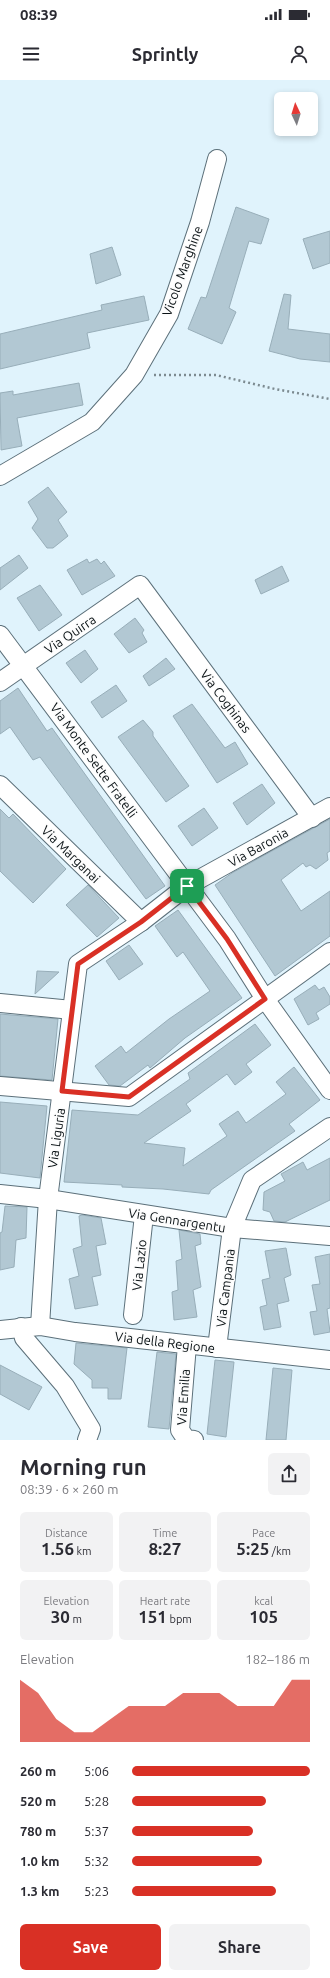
<!DOCTYPE html>
<html lang="en">
<head>
<meta charset="utf-8">
<style>
  body { margin:0; font-family:Ubuntu,sans-serif; background:#f2f2f3; color:#2b2b33; height:100vh; display:flex; flex-direction:column; font-size:15px; white-space:nowrap }
  * { box-sizing:border-box; margin:0 }
  p { font-size:13px; color:#7c7c81 }
  .icon { flex:none; width:22px; height:22px; fill:none; stroke:currentColor; stroke-width:2; stroke-linecap:round; stroke-linejoin:round }
  .map { position:relative; height:1360px; overflow:hidden }
  .details { display:flex; flex-direction:column; background:#fff; flex:1 }
  .details>* { flex:none }
  .needle { width:26px; rotate:356deg }
  .tools { position:absolute; left:274px; top:12px; display:grid; gap:8px }
  .tools a { display:grid; place-items:center; width:44px; height:44px; border-radius:6px; background:#fff; box-shadow:0 2px 6px #0003; font-size:20px }
  .pin { position:absolute; display:grid; place-items:center; width:34px; height:34px; color:#fff; margin:-17px; border-radius:8px; box-shadow:0 2px 6px #0006 }
  .round { display:grid; place-items:center; flex:none; width:42px; height:42px; border-radius:6px; background:#f2f2f3 }
  .overview { display:flex; align-items:center; justify-content:space-between; height:68px; padding:0 20px }
  h1 { font-size:22px; font-weight:600; line-height:30px }
  .figures { display:grid; grid-template-columns:repeat(3,1fr); gap:6px; height:68px; padding:4px 20px }
  .figures div { display:grid; align-content:center; border-radius:6px; background:#f2f2f3; text-align:center }
  .figures b { font-size:17px; font-weight:600 }
  .figures small { font-size:11px; font-weight:400 }
  .figures p { font-size:11px }
  .chart { height:112px; padding:8px 20px }
  .chart p { display:flex; justify-content:space-between }
  .chart svg { width:100%; height:72px; margin-top:4px; fill:#d93025; opacity:.7 }
  .button { display:flex; gap:8px; margin-top:auto; padding:8px 20px }
  .button a { flex:1; height:46px; border-radius:6px; background:#d93025; color:#fff; font-size:16px; font-weight:600; line-height:46px; text-align:center }
  .button a+a { background:#f2f2f3; color:#2b2b33 }
  ul { padding:0 20px; list-style:none; font-size:13px }
  li { display:grid; grid-template-columns:64px 48px 1fr; align-items:center; height:30px }
  li i { height:10px; border-radius:5px; background:#d93025 }
  .status { display:flex; justify-content:space-between; align-items:center; height:28px; padding:0 20px; background:#fff; direction:ltr }
  .status svg { height:11px; fill:currentColor }
  header { display:flex; justify-content:space-between; align-items:center; height:52px; padding:0 20px; background:#fff; font-size:18px; font-weight:600 }
  .map>svg:first-child { display:block }
  .building { fill:#b2c8d3; stroke:#98aeb9 }
  .lines { fill:none; stroke-linecap:round; stroke-linejoin:round }
  .minor-casing { stroke:#5c707a; stroke-width:20 }
  .path { stroke:#7c8a90; stroke-width:2.5; stroke-dasharray:2 3; stroke-linecap:butt }
  .minor { stroke:#fff; stroke-width:18 }
  .route-casing { stroke:#fff; stroke-width:8 }
  .route { stroke:#d93025; stroke-width:5 }
  .labels { text-anchor:middle; dominant-baseline:central; stroke-width:3; stroke-linejoin:round; paint-order:stroke }
  .street-label { font-size:13px; fill:#091114; stroke:#fcfcfc }
</style>
</head>
<body>
<div class="status"><b>08:39</b><svg viewBox="0 0 49 12"><path d="M0 12V9h3v3zM5 12V6h3v6zM10 12V3h3v9zM15 12V0h3v12zM26 1h20v11H26zM47 4h2v5h-2z"/></svg></div>
<header><svg class="icon" aria-label="menu" viewBox="0 0 24 24"><path d="M4 6h16M4 12h16M4 18h16"/></svg>Sprintly<svg class="icon" aria-label="person" viewBox="0 0 24 24"><circle cx="12" cy="8" r="4"/><path d="M4 21q1-7 8-7t8 7"/></svg></header>
<div class="map">
<svg width="330" height="1360" viewBox="0 0 330 1360">
  <rect width="100%" height="100%" fill="#e0f3fc"/>
  <g class="building">
    <polygon points="236,127 269,139 261,164 249,161 229,228 236,232 222,264 188,249 201,217 206,218"/>
    <polygon points="330,151 330,183 313,189 303,159"/>
    <polygon points="112,167 121,195 96,204 90,174"/>
    <polygon points="284,214 291,215 288,249 330,254 330,282 300,279 269,271"/>
    <polygon points="144,216 149,240 87,253 90,268 0,289 0,254 102,230 101,225"/>
    <polygon points="79,303 83,325 17,338 22,366 1,370 0,313 13,311 13,315"/>
    <polygon points="48,407 67,432 58,440 68,456 53,468 47,468 32,448 38,439 28,422"/>
    <polygon points="19,475 28,488 0,510 0,488"/>
    <polygon points="87,479 89,483 97,479 101,484 104,481 115,496 82,515 67,490"/>
    <polygon points="282,486 289,501 261,514 255,500"/>
    <polygon points="40,505 62,535 39,551 17,518"/>
    <polygon points="135,538 144,550 142,553 147,562 129,573 114,554"/>
    <polygon points="85,570 98,589 81,603 66,583"/>
    <polygon points="166,578 175,589 149,606 143,596"/>
    <polygon points="116,605 127,621 102,638 91,622"/>
    <polygon points="18,608 47,651 52,648 165,806 146,819 40,677 33,680 10,647 0,654 0,621"/>
    <polygon points="192,624 225,668 235,662 248,684 217,703 173,636"/>
    <polygon points="143,640 153,652 153,656 189,706 166,722 118,657"/>
    <polygon points="262,704 275,723 247,745 233,723"/>
    <polygon points="204,728 218,748 192,766 178,746"/>
    <polygon points="0,729 9,738 13,734 66,789 33,823 0,791"/>
    <polygon points="330,739 330,771 327,773 328,780 316,789 310,785 306,787 303,783 281,800 301,831 330,811 330,856 275,896 215,805 232,793"/>
    <polygon points="88,805 119,838 97,857 66,825"/>
    <polygon points="178,830 242,918 185,958 150,988 148,985 120,1006 109,1005 95,986 121,966 126,973 169,939 210,911 183,872 177,877 155,846"/>
    <polygon points="129,865 143,884 119,900 106,881"/>
    <polygon points="37,891 59,892 35,914"/>
    <polygon points="315,905 319,910 324,907 330,917 330,924 316,933 319,939 308,945 294,919"/>
    <polygon points="0,934 58,939 52,1000 0,996"/>
    <polygon points="255,944 271,965 246,984 252,992 235,1005 227,994 186,1024 191,1031 144,1063 185,1068 183,1086 227,1056 219,1044 238,1031 246,1043 286,1014 276,1002 294,987 320,1020 289,1044 295,1051 211,1110 209,1114 163,1109 122,1107 122,1105 64,1102 72,1030 138,1035 190,999 188,993"/>
    <polygon points="0,1022 47,1026 40,1098 0,1093"/>
    <polygon points="330,1078 330,1120 285,1142 274,1141 270,1132 263,1130 264,1112 285,1101 281,1094 303,1082 307,1090"/>
    <polygon points="5,1126 27,1127 26,1158 16,1160 14,1187 0,1190 0,1153 2,1152"/>
    <polygon points="82,1135 101,1138 106,1164 96,1166 101,1195 92,1197 98,1225 75,1229 69,1199 79,1196 73,1169 82,1166 79,1136"/>
    <polygon points="179,1150 200,1154 201,1164 195,1166 201,1207 193,1210 197,1237 174,1240 172,1212 178,1210 176,1181 182,1179"/>
    <polygon points="286,1168 291,1195 284,1198 289,1221 277,1224 281,1247 264,1250 260,1227 267,1225 262,1200 270,1198 265,1171"/>
    <polygon points="330,1174 330,1228 327,1229 330,1252 314,1255 310,1232 317,1231 312,1205 320,1204 315,1177"/>
    <polygon points="76,1263 127,1268 121,1319 108,1319 108,1308 92,1308 92,1300 74,1284"/>
    <polygon points="157,1272 176,1274 169,1349 148,1347"/>
    <polygon points="215,1280 234,1282 226,1357 207,1354"/>
    <polygon points="0,1285 42,1307 29,1330 0,1314"/>
    <polygon points="273,1288 292,1290 286,1360 266,1360"/>
  </g>
  <g class="lines">
    <defs>
      <g id="minor">
        <polyline points="0,396 92,342 134,295 169,234 200,142 217,79"/>
        <polyline points="0,555 227,859 265,919 330,1010"/>
        <polyline points="0,602 140,505 312,738"/>
        <polyline points="0,705 141,842"/>
        <polyline points="0,923 72,930"/>
        <polyline points="0,1006 129,1017 330,872"/>
        <polyline points="0,1114 48,1119 232,1148 330,1156"/>
        <polyline points="133,1235 144,1135"/>
        <polyline points="40,1246 48,1119 78,884 141,842 187,806 330,727"/>
        <polyline points="21,1247 24,1258 65,1306 91,1349 87,1360"/>
        <polyline points="0,1250 40,1246 75,1252 330,1280"/>
        <polyline points="187,1265 180,1350 186,1359 194,1360"/>
        <polyline points="217,1268 232,1148 252,1100 330,1047"/>
      </g>
    </defs>
    <use href="#minor" class="minor-casing"/>
    <polyline class="path" points="154,295 216,295 275,309 330,319"/>
    <use href="#minor" class="minor"/>
  </g>
  <g class="lines">
    <defs>
      <polygon id="route" points="187,806 227,859 265,919 129,1017 62,1011 78,884 141,842"/>
    </defs>
    <use href="#route" class="route-casing"/>
    <use href="#route" class="route"/>
  </g>
  <g class="labels">
    <g class="street-label">
      <text transform="translate(182 191) rotate(-70)">Vicolo Marghine</text>
      <text transform="translate(70 554) rotate(-34)">Via Quirra</text>
      <text transform="translate(226 621) rotate(53)">Via Coghinas</text>
      <text transform="translate(94 680) rotate(54)">Via Monte Sette Fratelli</text>
      <text transform="translate(258 767) rotate(-29)">Via Baronia</text>
      <text transform="translate(71 774) rotate(44)">Via Marganai</text>
      <text transform="translate(56 1058) rotate(-82)">Via Liguria</text>
      <text transform="translate(177 1140) rotate(9)">Via Gennargentu</text>
      <text transform="translate(139 1185) rotate(-84)">Via Lazio</text>
      <text transform="translate(225 1208) rotate(-83)">Via Campania</text>
      <text transform="translate(165 1262) rotate(7)">Via della Regione</text>
      <text transform="translate(183 1317) rotate(-86)">Via Emilia</text>
    </g>
  </g>
</svg>
<div class="tools">
<a><svg class="needle" viewBox="-14 -14 28 28"><path d="M0-13l5 13h-10z" fill="#e53935"/><path d="M0 13l5-13h-10z" fill="#7c7c81"/></svg></a>
</div>
<div class="pin" style="left:187px;top:806px;background:#1e9e55"><svg class="icon" aria-label="arrive" viewBox="0 0 24 24"><path d="M6 21V4h12l-3 4 3 4H6"/></svg></div>
</div>
<section class="details">
<div class="overview"><div><h1>Morning run</h1><p>08:39 · 6 × 260 m</p></div><a class="round"><svg class="icon" aria-label="share" viewBox="0 0 24 24"><path d="M12 15V3M7 8l5-5 5 5M5 13v7h14v-7"/></svg></a></div>
<div class="figures">
<div><p>Distance</p><b>1.56<small> km</small></b></div>
<div><p>Time</p><b>8:27</b></div>
<div><p>Pace</p><b>5:25<small> /km</small></b></div>
</div>
<div class="figures">
<div><p>Elevation</p><b>30<small> m</small></b></div>
<div><p>Heart rate</p><b>151<small> bpm</small></b></div>
<div><p>kcal</p><b>105</b></div>
</div>
<div class="chart"><p><span>Elevation</span>182–186 m</p>
<svg viewBox="0 0 160 44" preserveAspectRatio="none"><path d="M0 44V6L10 14L20 30L30 38L40 38L50 30L60 22L70 22L80 22L90 14L100 14L110 14L120 22L130 22L140 22L150 6L160 6V44z"/></svg>
</div>
<ul>
<li><b>260 m</b>5:06<i style="width:100%"></i></li>
<li><b>520 m</b>5:28<i style="width:75%"></i></li>
<li><b>780 m</b>5:37<i style="width:68%"></i></li>
<li><b>1.0 km</b>5:32<i style="width:73%"></i></li>
<li><b>1.3 km</b>5:23<i style="width:81%"></i></li>
</ul>
<div class="button"><a>Save</a><a>Share</a></div>
</section>
</body>
</html>
